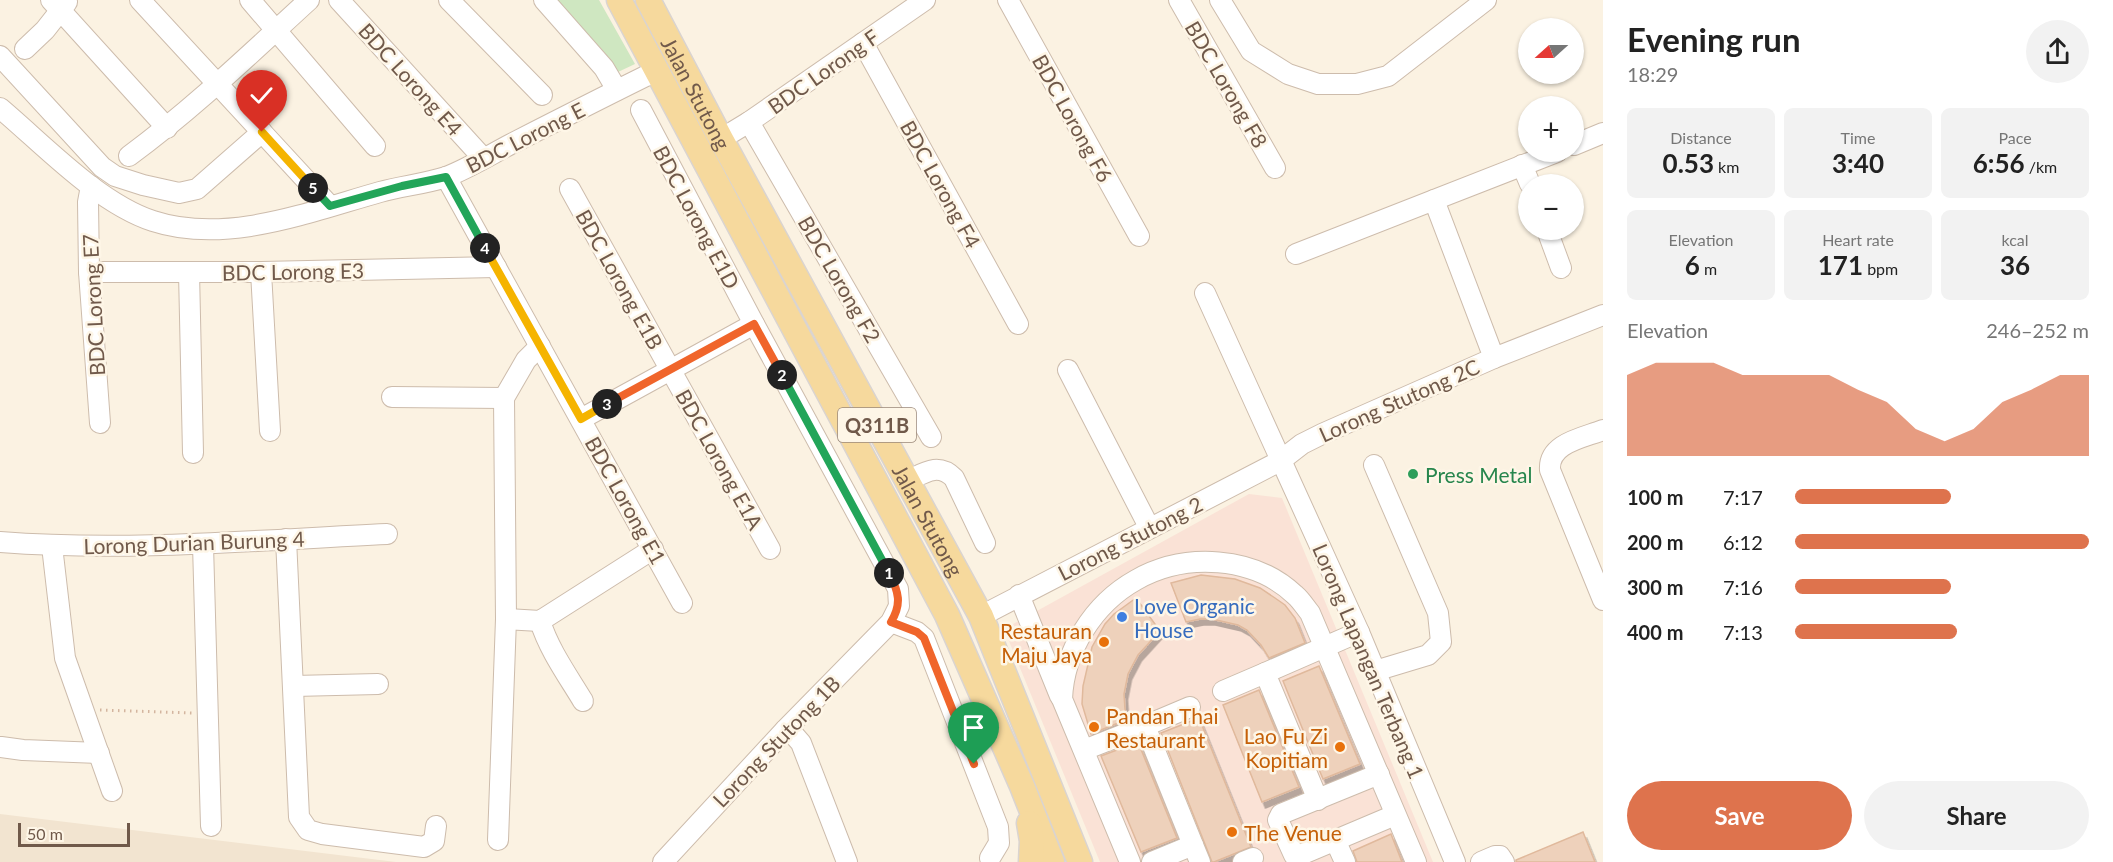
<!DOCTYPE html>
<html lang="en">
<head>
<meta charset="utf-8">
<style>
  body { margin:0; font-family:Lato,sans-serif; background:#f2f2f2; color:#222; height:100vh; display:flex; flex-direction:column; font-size:22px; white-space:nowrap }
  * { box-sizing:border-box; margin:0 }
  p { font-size:20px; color:#767676 }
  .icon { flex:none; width:33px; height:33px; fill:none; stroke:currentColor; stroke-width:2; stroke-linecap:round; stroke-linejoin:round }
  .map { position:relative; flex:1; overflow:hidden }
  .details { display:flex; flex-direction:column; background:#fff; width:510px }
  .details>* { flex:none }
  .needle { width:39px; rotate:249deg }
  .fabs { position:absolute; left:1518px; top:18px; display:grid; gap:12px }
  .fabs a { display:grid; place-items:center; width:66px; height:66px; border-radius:50%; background:#fff; box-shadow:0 2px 4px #0004; font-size:30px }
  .scale { position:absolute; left:18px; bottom:15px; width:112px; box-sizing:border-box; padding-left:6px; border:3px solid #70594a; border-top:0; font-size:16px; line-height:21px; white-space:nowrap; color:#70594a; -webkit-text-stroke:4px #fef6e7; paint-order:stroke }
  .pin { position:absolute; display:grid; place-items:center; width:51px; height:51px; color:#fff; margin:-62px -26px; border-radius:50% 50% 50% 0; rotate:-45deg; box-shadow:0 0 6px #0007 }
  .pin .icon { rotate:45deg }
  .km { position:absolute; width:30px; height:30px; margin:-15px; border-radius:50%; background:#222; color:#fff; font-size:16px; line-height:30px; text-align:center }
  .round { display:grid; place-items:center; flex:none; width:63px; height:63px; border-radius:32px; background:#f2f2f2 }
  .summary { display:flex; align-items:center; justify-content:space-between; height:102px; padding:0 24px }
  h1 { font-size:33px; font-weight:700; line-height:45px }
  .figures { display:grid; grid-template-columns:repeat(3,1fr); gap:9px; height:102px; padding:6px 24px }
  .figures div { display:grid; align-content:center; border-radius:9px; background:#f2f2f2; text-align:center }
  .figures b { font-size:26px; font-weight:700 }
  .figures small { font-size:16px; font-weight:400 }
  .figures p { font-size:16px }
  .chart { height:168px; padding:12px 24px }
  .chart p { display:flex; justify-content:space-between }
  .chart svg { width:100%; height:108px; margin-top:6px; fill:#de734d; opacity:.7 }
  .cta { display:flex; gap:12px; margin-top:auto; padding:12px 24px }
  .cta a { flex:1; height:69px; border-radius:36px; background:#de734d; color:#fff; font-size:24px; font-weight:700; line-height:69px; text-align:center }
  .cta a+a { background:#f2f2f2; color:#222 }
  ul { padding:0 24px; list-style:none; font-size:20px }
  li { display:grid; grid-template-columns:96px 72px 1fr; align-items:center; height:45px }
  li i { height:15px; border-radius:8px; background:#de734d }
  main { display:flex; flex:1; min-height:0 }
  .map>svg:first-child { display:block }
  .residential { fill:#f2e4d0 }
  .commercial { fill:#fae2d6 }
  .green { fill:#cfe7c1 }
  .building { fill:#eed1bb; stroke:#e0b99c; stroke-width:1.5; filter:url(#shadow) }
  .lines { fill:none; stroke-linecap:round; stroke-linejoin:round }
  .minor-casing { stroke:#cdbcac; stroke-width:22 }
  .major-casing { stroke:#dad4d0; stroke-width:27 }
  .path { stroke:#d3b59f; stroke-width:3; stroke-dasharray:1.5 4.5; stroke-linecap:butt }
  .minor { stroke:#fff; stroke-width:20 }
  .major { stroke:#f6d99d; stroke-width:24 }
  .split-1-casing { stroke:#fff; stroke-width:12 }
  .split-2-casing { stroke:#fff; stroke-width:12 }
  .split-3-casing { stroke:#fff; stroke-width:12 }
  .split-4-casing { stroke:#fff; stroke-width:12 }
  .split-5-casing { stroke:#fff; stroke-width:12 }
  .split-6-casing { stroke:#fff; stroke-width:12 }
  .split-1 { stroke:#f0652b; stroke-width:8 }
  .split-2 { stroke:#22a559; stroke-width:8 }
  .split-3 { stroke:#f0652b; stroke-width:8 }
  .split-4 { stroke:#f5b400; stroke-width:8 }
  .split-5 { stroke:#22a559; stroke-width:8 }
  .split-6 { stroke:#f5b400; stroke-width:8 }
  .leisure-dot { fill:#2e9e5b; stroke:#fef6e7; stroke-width:2 }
  .shop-dot { fill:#3f7fe0; stroke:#fef6e7; stroke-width:2 }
  .food-dot { fill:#e8710a; stroke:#fef6e7; stroke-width:2 }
  .labels { text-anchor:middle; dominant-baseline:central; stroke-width:5; stroke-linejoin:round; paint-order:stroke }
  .shield { fill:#fef6e7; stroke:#9b8879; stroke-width:1.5 }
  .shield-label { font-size:20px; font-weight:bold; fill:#70594a }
  .street-label { font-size:21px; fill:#70594a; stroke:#fef6e7 }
  .leisure-label { font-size:21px; fill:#27864d; stroke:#fef6e7; text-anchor:start }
  .shop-label { font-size:21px; fill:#366cbe; stroke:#fef6e7; text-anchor:start }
  .food-label { font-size:21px; fill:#c56008; stroke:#fef6e7; text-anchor:end }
</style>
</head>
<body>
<main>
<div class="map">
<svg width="1603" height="862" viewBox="0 0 1603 862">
  <defs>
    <filter id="shadow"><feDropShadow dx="3.5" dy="6" stdDeviation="0" flood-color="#0004"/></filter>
  </defs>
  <rect width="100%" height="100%" fill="#fbf2e2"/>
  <polygon class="residential" points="0,814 396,862 0,862"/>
  <polygon class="commercial" points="1249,494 1282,498 1433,862 1100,862 1004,629"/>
  <polygon class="green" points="557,0 599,0 635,64 618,72 605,53"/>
  <g class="building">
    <polygon points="1201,575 1235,579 1260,588 1275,598 1285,605 1295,618 1305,643 1269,658 1261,645 1247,630 1238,625 1212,619 1200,619 1186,622 1171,583"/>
    <polygon points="1136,598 1160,631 1138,655 1128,674 1124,694 1125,709 1128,719 1091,734 1082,704 1083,686 1092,647 1105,624 1114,614"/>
    <polygon points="1319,666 1360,764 1323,779 1283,681"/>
    <polygon points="1259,690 1299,787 1262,802 1223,705"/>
    <polygon points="1199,718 1251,847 1214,862 1212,862 1161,733"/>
    <polygon points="1138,742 1177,838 1141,852 1101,756"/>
    <polygon points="1583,832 1595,862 1516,862 1516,860"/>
    <polygon points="1391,834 1402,862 1357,862 1353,851"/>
  </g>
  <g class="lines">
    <defs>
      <g id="minor">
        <polyline points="51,0 167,128"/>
        <polyline points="140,0 330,206"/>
        <polyline points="250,0 375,146"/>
        <polyline points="339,0 483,158"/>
        <polyline points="449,0 542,95"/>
        <polyline points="544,0 604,68 617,90"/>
        <polyline points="1008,0 1139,236"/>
        <polyline points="1179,0 1275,168"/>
        <polyline points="1220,0 1251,51 1288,74 1318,84 1357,84 1388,76 1486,0"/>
        <polyline points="863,43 1018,324"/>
        <polyline points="25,49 45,30 67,2"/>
        <polyline points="0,56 102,167 115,176 143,185 179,193 197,189 262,132"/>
        <path d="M0 108C44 145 98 203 153 221 226 245 309 212 380 192 401 186 425 184 446 177 469 168 490 155 511 144 560 119 609 94 658 70"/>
        <polyline points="641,110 754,324 898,589 899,606 891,622 785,730 663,862"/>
        <polyline points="749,122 931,437"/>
        <polyline points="721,139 749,122 925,0"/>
        <polyline points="1574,145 1603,133"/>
        <path d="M129 156C193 109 250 54 309 0"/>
        <polyline points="1522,165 1530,184"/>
        <polyline points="446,177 682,603"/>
        <polyline points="91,186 88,202 89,272 100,423"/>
        <polyline points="570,189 770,549"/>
        <polyline points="1434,200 1557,152"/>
        <polyline points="1547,230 1561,268"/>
        <polyline points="89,272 261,272 496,267"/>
        <polyline points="189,272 193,453"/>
        <polyline points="261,272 270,431"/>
        <polyline points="1205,293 1359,632 1455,862"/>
        <polyline points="1494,358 1603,315"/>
        <polyline points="1068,370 1149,527"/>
        <polyline points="392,397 504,398"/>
        <polyline points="581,419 754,324"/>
        <path d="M1603 430C1583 438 1548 443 1550 470L1603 600"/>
        <polyline points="1374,465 1438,613 1441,642 1428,655 1375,671"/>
        <path d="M907 481C924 473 938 462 954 478L985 543"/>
        <polyline points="286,539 299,817 308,830 322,834 424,847 434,841 436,826"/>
        <path d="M0 542C129 552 258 540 387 534"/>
        <polyline points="203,545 211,826"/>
        <polyline points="52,546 65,658 112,791"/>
        <polyline points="1019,595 1060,696"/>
        <polyline points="981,616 1280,461 1302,444 1322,434 1494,358 1434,200 1296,254"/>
        <polyline points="506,619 540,621 653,549"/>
        <path d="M540 621C549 650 568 676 583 701"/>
        <polyline points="891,622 917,632 924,638 998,827 999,843 990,858"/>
        <polyline points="294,686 378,684"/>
        <polyline points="1223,691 1265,673"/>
        <polyline points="1145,726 1190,707"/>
        <polyline points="785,730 794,735 801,743 847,862"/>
        <polyline points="1,747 23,750 99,753"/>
        <polyline points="1084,750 1145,726 1193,845 1152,862"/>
        <polyline points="1379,774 1281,814 1278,820 1294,855 1298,856 1395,815"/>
        <polyline points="1318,800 1265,673 1359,632"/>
        <polyline points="498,840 506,619 504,398 526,360 540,346"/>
        <polyline points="1335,840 1345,862"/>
        <polyline points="1193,845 1200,862"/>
        <path d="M1130 862 1062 699C1064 651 1093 604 1136 580 1185 552 1254 556 1295 595 1301 600 1305 607 1310 613L1416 862"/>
        <polyline points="1243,862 1253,858"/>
        <polyline points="1481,862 1495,856 1500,856 1504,862"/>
      </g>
      <g id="major">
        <polyline points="619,0 947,615 1022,786 1052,862"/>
        <path id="s1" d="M648 0 721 139 981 616 1080 862"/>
        <polyline points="1029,823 1032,841 1031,862"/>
      </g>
    </defs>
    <use href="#minor" class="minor-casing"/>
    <use href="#major" class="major-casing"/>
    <polyline class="path" points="100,710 192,713"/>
    <use href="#minor" class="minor"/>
    <use href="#major" class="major"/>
  </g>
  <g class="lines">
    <defs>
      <path id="split-1" d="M889 573C899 592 902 604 891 622L917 632 924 638 974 764"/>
      <polyline id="split-2" points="782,375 889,573"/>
      <polyline id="split-3" points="607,404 754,324 782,375"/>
      <polyline id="split-4" points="485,248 581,419 607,404"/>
      <polyline id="split-5" points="313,188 330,206 402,186 446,177 485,248"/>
      <polyline id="split-6" points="262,132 313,188"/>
    </defs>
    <use href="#split-1" class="split-1-casing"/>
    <use href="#split-2" class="split-2-casing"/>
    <use href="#split-3" class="split-3-casing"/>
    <use href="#split-4" class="split-4-casing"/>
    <use href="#split-5" class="split-5-casing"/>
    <use href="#split-6" class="split-6-casing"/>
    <use href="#split-1" class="split-1"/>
    <use href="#split-2" class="split-2"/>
    <use href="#split-3" class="split-3"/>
    <use href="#split-4" class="split-4"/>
    <use href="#split-5" class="split-5"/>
    <use href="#split-6" class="split-6"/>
  </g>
  <circle class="leisure-dot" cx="1413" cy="474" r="6"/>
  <circle class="shop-dot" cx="1122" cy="617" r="6"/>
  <g class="food-dot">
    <circle cx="1104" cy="642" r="6"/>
    <circle cx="1094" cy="727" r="6"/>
    <circle cx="1340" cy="747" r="6"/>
    <circle cx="1232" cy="832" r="6"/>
  </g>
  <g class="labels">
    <rect class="shield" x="838" y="408" width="78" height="34" rx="4.5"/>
    <g class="shield-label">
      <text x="877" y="425">Q311B</text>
    </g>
    <g class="street-label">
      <text transform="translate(823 71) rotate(-35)">BDC Lorong F</text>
      <text transform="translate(411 79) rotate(48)">BDC Lorong E4</text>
      <text transform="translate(1227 84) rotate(60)">BDC Lorong F8</text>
      <text stroke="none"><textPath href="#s1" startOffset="105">Jalan Stutong</textPath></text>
      <text transform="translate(1073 118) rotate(61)">BDC Lorong F6</text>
      <text transform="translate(525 137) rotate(-27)">BDC Lorong E</text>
      <text transform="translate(941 184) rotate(61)">BDC Lorong F4</text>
      <text transform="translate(697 217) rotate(62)">BDC Lorong E1D</text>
      <text transform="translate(293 271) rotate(-1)">BDC Lorong E3</text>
      <text transform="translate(620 279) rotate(61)">BDC Lorong E1B</text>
      <text transform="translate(840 279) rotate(60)">BDC Lorong F2</text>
      <text transform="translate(93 305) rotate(-93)">BDC Lorong E7</text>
      <text transform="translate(1399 400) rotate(-24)">Lorong Stutong 2C</text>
      <text transform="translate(720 459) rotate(61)">BDC Lorong E1A</text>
      <text transform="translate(626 500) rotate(61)">BDC Lorong E1</text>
      <text stroke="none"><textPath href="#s1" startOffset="591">Jalan Stutong</textPath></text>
      <text transform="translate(1130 538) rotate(-27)">Lorong Stutong 2</text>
      <text transform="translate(194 542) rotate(-2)">Lorong Durian Burung 4</text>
      <text transform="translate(1369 661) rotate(67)">Lorong Lapangan Terbang 1</text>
      <text transform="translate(776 741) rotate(-46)">Lorong Stutong 1B</text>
    </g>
    <g class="leisure-label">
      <text x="1425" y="474">Press Metal</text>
    </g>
    <g class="shop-label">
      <text x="1134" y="605">Love Organic<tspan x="1134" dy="24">House</tspan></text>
    </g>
    <g class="food-label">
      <text x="1092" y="630">Restauran<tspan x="1092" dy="24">Maju Jaya</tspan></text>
      <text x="1106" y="715" text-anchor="start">Pandan Thai<tspan x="1106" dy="24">Restaurant</tspan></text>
      <text x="1328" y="735">Lao Fu Zi<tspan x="1328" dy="24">Kopitiam</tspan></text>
      <text x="1244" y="832" text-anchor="start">The Venue</text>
    </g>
  </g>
</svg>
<div class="fabs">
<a><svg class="needle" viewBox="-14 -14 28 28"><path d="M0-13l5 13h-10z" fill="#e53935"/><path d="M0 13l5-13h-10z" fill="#767676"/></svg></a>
<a>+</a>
<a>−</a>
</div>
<div class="scale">50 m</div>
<div class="pin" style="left:974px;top:764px;background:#1e9e55"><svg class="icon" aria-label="arrive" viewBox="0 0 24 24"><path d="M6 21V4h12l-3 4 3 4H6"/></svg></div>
<div class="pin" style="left:262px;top:132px;background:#d93025"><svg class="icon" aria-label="check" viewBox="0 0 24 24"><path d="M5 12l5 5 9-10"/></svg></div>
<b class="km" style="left:889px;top:573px">1</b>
<b class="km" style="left:782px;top:375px">2</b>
<b class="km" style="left:607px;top:404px">3</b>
<b class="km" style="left:485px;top:248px">4</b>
<b class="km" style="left:313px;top:188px">5</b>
</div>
<section class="details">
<div class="summary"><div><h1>Evening run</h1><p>18:29</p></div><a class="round"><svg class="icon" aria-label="share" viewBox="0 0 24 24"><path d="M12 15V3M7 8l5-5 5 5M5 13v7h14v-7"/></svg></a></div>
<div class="figures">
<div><p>Distance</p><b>0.53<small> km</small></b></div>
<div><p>Time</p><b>3:40</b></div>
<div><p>Pace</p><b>6:56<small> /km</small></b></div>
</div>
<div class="figures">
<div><p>Elevation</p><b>6<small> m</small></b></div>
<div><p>Heart rate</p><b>171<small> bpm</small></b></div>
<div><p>kcal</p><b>36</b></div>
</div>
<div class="chart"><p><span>Elevation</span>246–252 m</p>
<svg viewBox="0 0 160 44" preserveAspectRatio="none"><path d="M0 44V11L10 6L20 6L30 6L40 11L50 11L60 11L70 11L80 17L90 22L100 33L110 38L120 33L130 22L140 17L150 11L160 11V44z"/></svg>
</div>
<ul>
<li><b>100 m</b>7:17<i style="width:53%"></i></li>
<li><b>200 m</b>6:12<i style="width:100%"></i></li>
<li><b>300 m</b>7:16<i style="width:53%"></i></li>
<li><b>400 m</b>7:13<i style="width:55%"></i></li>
</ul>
<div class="cta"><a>Save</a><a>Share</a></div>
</section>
</main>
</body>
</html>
